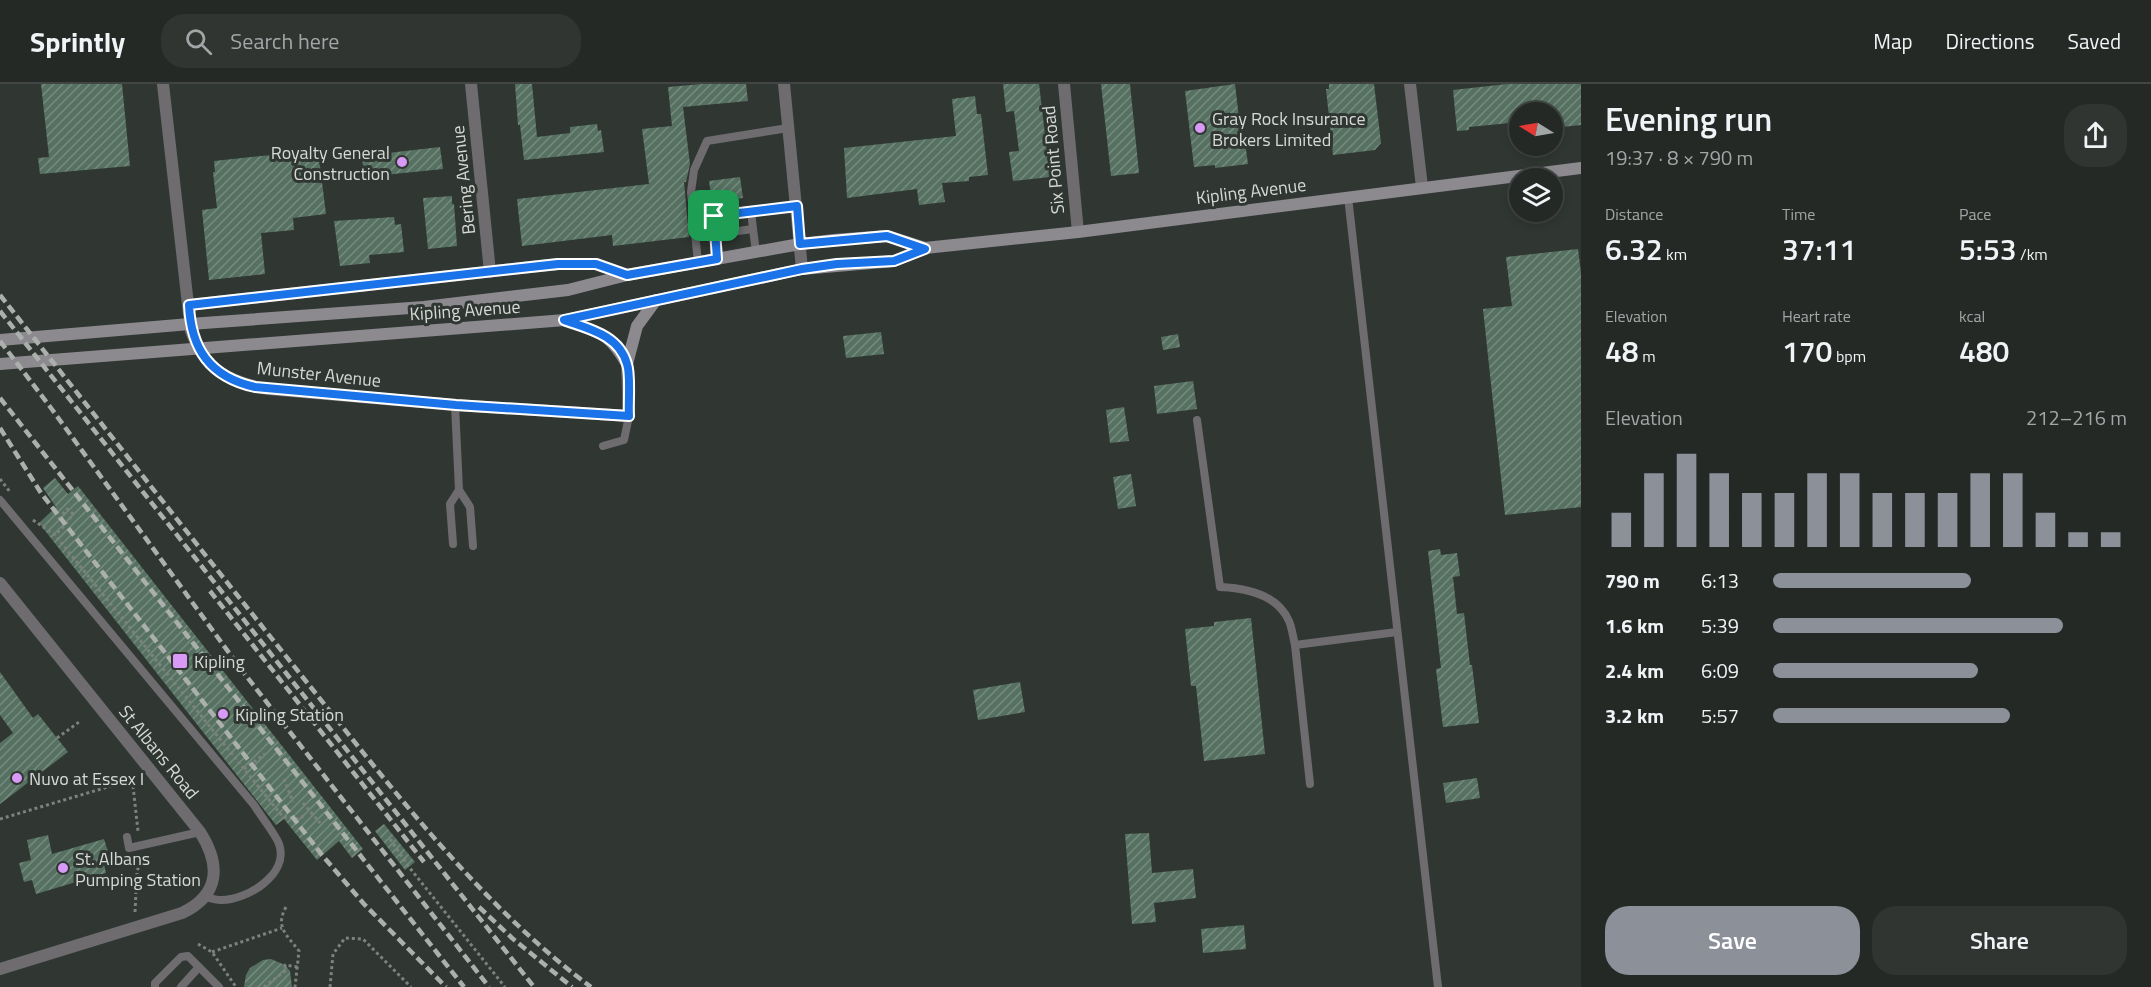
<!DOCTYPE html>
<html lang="en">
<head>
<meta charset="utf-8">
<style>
  body { margin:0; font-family:"Titillium Web",sans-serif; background:#303532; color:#f1f3f6; height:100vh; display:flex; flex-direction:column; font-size:22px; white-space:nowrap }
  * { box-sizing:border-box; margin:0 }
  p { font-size:20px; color:#a3a6a7 }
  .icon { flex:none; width:33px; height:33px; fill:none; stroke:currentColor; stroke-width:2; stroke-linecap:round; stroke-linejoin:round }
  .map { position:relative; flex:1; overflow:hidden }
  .details { display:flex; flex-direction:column; background:#242926; width:570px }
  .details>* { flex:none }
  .needle { width:39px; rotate:281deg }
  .tools { position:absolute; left:1509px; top:18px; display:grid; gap:12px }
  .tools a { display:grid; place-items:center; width:54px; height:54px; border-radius:50%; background:#242926; box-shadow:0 3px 9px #0003,0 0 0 2px #414543; font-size:30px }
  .pin { position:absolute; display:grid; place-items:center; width:51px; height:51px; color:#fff; margin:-26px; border-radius:12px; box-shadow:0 3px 9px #0006 }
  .round { display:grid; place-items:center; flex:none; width:63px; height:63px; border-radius:24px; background:#303532 }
  .summary { display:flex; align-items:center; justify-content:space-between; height:102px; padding:0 24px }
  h1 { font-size:33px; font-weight:600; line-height:45px }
  .metrics { display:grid; grid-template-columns:repeat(3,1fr); gap:9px; height:102px; padding:6px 24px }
  .metrics div { display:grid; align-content:center }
  .metrics b { font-size:30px; font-weight:600 }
  .metrics small { font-size:16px; font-weight:400 }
  .metrics p { font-size:16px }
  .chart { height:168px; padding:12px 24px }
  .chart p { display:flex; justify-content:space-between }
  .chart svg { width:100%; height:108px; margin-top:6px; stroke:#8c9099; stroke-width:6 }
  .cta { display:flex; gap:12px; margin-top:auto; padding:12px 24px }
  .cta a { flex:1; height:69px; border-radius:24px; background:#8c9099; color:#fff; font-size:24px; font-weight:600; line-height:69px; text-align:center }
  .cta a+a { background:#303532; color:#f1f3f6 }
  ul { padding:0 24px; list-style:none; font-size:20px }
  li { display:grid; grid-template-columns:96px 72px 1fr; align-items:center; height:45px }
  li i { height:15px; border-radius:8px; background:#8c9099 }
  header { display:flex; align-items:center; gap:36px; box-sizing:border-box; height:84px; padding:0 30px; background:#242926; border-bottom:2px solid #414543 }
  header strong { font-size:28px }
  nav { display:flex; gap:33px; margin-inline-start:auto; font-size:21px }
  .search { width:420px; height:54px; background:#303532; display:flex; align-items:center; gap:15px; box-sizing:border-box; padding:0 21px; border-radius:24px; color:#a3a6a7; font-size:22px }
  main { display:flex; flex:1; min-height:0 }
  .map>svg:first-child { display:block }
  .building { fill:url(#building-hatch) }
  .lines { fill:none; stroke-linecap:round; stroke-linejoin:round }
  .path { stroke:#7c827e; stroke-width:3; stroke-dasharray:3 3; stroke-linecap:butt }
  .service { stroke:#6e6c6f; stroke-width:8 }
  .minor { stroke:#6e6c6f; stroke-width:12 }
  .secondary { stroke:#8d8a8f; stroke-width:12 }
  .rail { stroke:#acb0ad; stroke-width:4.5; stroke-dasharray:9 4.5; stroke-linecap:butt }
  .route-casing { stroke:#fff; stroke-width:12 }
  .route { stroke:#1a73e8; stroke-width:8 }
  .poi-dot { fill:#d99af7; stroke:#303733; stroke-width:2 }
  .labels { text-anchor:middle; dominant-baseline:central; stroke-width:6; stroke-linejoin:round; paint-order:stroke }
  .poi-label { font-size:18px; fill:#d6dad7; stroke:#303733; text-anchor:start }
  .street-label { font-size:18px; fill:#d6dad7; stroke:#303733 }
</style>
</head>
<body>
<header>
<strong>Sprintly</strong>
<div class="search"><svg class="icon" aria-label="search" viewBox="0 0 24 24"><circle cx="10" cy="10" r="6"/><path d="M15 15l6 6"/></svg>Search here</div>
<nav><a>Map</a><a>Directions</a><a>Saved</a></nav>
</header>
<main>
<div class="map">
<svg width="1581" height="903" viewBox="0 0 1581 903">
  <defs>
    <pattern id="building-hatch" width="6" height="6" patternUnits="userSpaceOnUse" patternTransform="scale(1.5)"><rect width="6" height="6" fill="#567161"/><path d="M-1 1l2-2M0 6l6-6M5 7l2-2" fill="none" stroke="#758b7e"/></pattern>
  </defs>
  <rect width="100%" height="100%" fill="#303733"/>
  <g class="building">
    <polygon points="41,0 122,0 130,82 40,90 38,74 49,73"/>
    <polygon points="515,0 532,0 537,53 570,49 570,43 597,40 598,47 601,46 604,68 524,76 520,41 518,41"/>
    <polygon points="702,0 746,0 748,17 683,23 690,80 686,98 684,98 689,153 613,162 612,151 522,162 517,115 649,100 642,45 672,42 668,3"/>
    <polygon points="1003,0 1039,0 1050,93 1013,97 1009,68 1019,67 1014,27 1006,28"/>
    <polygon points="1101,0 1130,0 1139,89 1111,92"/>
    <polygon points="1235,0 1241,51 1244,51 1248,80 1215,84 1215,81 1194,83 1185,7"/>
    <polygon points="1329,0 1374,0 1381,59 1375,66 1333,71 1326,5 1329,5"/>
    <polygon points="1507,0 1581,0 1581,41 1552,44 1552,28 1520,28 1520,38 1469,43 1469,46 1457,47 1453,6"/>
    <polygon points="975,12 977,30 981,30 988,91 969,93 969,97 942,99 945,118 919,121 917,105 847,114 844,64 956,52 952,15"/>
    <polygon points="440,63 443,85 364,93 362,72"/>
    <polygon points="271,71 271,76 285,75 286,78 319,74 326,130 293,134 294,146 261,149 265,190 209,196 202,126 217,124 213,88 215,88 214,77"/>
    <polygon points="740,93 743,114 712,118 709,97"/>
    <polygon points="452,112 452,120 454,120 457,162 428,165 423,114"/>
    <polygon points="394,133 395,141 401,140 404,168 369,171 370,179 340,182 334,137"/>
    <polygon points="1578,165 1581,189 1581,423 1505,431 1483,225 1512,222 1506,173"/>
    <polygon points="881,248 884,270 846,274 843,252"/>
    <polygon points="1178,250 1180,263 1163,266 1161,253"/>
    <polygon points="1193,297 1197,325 1157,330 1154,302"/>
    <polygon points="1124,323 1129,357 1110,359 1106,326"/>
    <polygon points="1131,390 1136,422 1118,425 1113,393"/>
    <polygon points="55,394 68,410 78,402 363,765 358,769 352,774 339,757 317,776 284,735 276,741 39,439 56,423 43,404"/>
    <polygon points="1440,465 1441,471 1457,469 1460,492 1453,493 1457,530 1464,529 1470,581 1472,581 1479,639 1443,643 1436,585 1441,584 1428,467"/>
    <polygon points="1251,534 1265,670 1204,677 1196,602 1191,602 1185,545 1214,542 1214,538"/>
    <polygon points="0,588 33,634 38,630 68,668 0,720 0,659 13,649 0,631"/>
    <polygon points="1020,598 1025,628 978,636 973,606"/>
    <polygon points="1477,694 1480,714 1446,719 1443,699"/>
    <polygon points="384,740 415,778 405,786 375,747"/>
    <polygon points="1149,749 1152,789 1193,785 1196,814 1154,819 1156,838 1132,840 1125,750"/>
    <polygon points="48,751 52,770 104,755 110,774 103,776 106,789 36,810 32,796 24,798 19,779 31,776 27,756"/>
    <polygon points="1244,841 1246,865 1203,869 1201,845"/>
    <polygon points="271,875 285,881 290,887 292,903 244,903 246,891 250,884 263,876"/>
  </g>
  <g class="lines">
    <g class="path">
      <polyline points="0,395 10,408"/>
      <polyline points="54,429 65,441 55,451"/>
      <polyline points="59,435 67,425 73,430 65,441"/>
      <polyline points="33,436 55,451 283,733 300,735 304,731"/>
      <polyline points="57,654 79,638"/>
      <polyline points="244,685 265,670"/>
      <polyline points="284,695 293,718"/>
      <polyline points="133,702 138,747"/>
      <polyline points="303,719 320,739"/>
      <polyline points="0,735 128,697"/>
      <polyline points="390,755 409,783 505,903"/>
      <path d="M286 823C275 843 286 850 299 867L295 903"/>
      <polyline points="135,828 137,788 142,771"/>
      <polyline points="198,860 212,868 236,903"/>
      <polyline points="212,868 282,844"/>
      <polyline points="264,903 285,887 285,881 298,883"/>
      <polyline points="330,903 333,870 345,854 363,855 411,903"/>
    </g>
    <g class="service">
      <polyline points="1348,113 1438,903"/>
      <polyline points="753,145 756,168"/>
      <polyline points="715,150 753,145 751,127"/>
      <polyline points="717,175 714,132 797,122"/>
      <polyline points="698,179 691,108 694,86 707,57 788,44"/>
      <polyline points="455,321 459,406 470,423 473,462"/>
      <path d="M1197 336 1220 503C1245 504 1277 510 1289 537 1292 544 1293 553 1295 561L1397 548"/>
      <polyline points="603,362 624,356 629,332"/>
      <path d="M0 416 254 721C260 731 276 751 279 760 290 791 245 817 220 816 215 816 211 814 206 813"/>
      <polyline points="453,460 450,420 459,406"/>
      <polyline points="1295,561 1310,700"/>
      <polyline points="127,753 129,764 200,748"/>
      <polyline points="155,903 155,899 181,873 188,872 219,903"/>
      <polyline points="181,903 199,883"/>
    </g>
    <g class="minor">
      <path d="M163 0 191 247C205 286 228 298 268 305L455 321 629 332 627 280"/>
      <polyline points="471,0 490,188"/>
      <polyline points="784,0 802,185"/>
      <polyline points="1064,0 1078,148"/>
      <polyline points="1410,0 1422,103"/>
      <polyline points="189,221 558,180 596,180 627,191"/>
      <path d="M0 499 200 748C221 781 220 811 182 829L0 885"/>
    </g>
    <g class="secondary">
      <path d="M566 237C600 249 608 247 627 280"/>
      <polyline points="0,256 190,240 424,223 568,206 627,191 800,160 834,156 887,152 925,164"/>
      <polyline points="0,280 565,236 802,185 894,177 925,164 1078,148 1581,84"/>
      <polyline points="627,280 637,242 656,216"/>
    </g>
    <g class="rail">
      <path d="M0 211C104 343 208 475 313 606 398 712 481 821 591 903"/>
      <polyline points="0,227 534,903"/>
      <polyline points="0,257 51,324 240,584 489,903"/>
      <polyline points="0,314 464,903"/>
      <polyline points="0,344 41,409 322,771 364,820 446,903"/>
      <polyline points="210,507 424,778"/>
      <polyline points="479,823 512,854 572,903"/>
    </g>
  </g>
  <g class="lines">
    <defs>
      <path id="route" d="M797 122 800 160 887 152 925 165 894 177 837 180 802 185 564 236C589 245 619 251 627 280 631 291 628 319 629 332L456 321 255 303C210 293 191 265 189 221L558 180H596L627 191 717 175 714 132Z"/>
    </defs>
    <use href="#route" class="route-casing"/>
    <use href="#route" class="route"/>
  </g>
  <g class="poi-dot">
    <circle cx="1200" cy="44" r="6"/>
    <circle cx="402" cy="78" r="6"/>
    <rect x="172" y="569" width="16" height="16" rx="3"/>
    <circle cx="223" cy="630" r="6"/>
    <circle cx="17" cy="694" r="6"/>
    <circle cx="63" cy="784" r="6"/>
  </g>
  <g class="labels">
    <g class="poi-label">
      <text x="1212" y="34">Gray Rock Insurance<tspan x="1212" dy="21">Brokers Limited</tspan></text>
      <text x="390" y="68" text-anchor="end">Royalty General<tspan x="390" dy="21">Construction</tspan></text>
      <text x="194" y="577">Kipling</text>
      <text x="235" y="630">Kipling Station</text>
      <text x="29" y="694">Nuvo at Essex I</text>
      <text x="75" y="774">St. Albans<tspan x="75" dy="21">Pumping Station</tspan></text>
    </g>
    <g class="street-label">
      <text transform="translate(1053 76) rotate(-95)">Six Point Road</text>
      <text transform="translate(463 96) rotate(-96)">Bering Avenue</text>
      <text transform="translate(1251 107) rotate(-7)">Kipling Avenue</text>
      <text transform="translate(465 226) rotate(-4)">Kipling Avenue</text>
      <text transform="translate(319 290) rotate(6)">Munster Avenue</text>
      <text transform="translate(159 668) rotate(51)">St Albans Road</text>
    </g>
  </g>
</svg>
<div class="tools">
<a><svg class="needle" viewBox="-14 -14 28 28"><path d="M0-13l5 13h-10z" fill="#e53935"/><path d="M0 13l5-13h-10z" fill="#a3a6a7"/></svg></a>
<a><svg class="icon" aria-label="layers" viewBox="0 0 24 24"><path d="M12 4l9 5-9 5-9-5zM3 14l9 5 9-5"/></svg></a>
</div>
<div class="pin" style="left:714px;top:132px;background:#1e9e55"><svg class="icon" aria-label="arrive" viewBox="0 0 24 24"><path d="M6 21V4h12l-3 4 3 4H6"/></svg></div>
</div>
<section class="details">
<div class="summary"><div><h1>Evening run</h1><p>19:37 · 8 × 790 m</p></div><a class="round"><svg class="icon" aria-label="share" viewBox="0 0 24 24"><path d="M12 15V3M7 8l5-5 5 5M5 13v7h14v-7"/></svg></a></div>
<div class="metrics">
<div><p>Distance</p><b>6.32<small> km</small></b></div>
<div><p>Time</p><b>37:11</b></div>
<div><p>Pace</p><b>5:53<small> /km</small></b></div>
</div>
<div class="metrics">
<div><p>Elevation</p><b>48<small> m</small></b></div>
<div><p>Heart rate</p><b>170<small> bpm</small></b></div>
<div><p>kcal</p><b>480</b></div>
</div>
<div class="chart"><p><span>Elevation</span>212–216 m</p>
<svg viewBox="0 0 160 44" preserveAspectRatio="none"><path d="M5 44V30M15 44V14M25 44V6M35 44V14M45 44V22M55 44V22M65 44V14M75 44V14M85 44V22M95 44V22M105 44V22M115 44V14M125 44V14M135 44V30M145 44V38M155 44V38"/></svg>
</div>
<ul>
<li><b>790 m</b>6:13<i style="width:56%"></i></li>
<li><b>1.6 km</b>5:39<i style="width:82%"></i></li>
<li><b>2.4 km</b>6:09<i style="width:58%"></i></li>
<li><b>3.2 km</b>5:57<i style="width:67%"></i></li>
</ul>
<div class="cta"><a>Save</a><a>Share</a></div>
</section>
</main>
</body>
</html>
